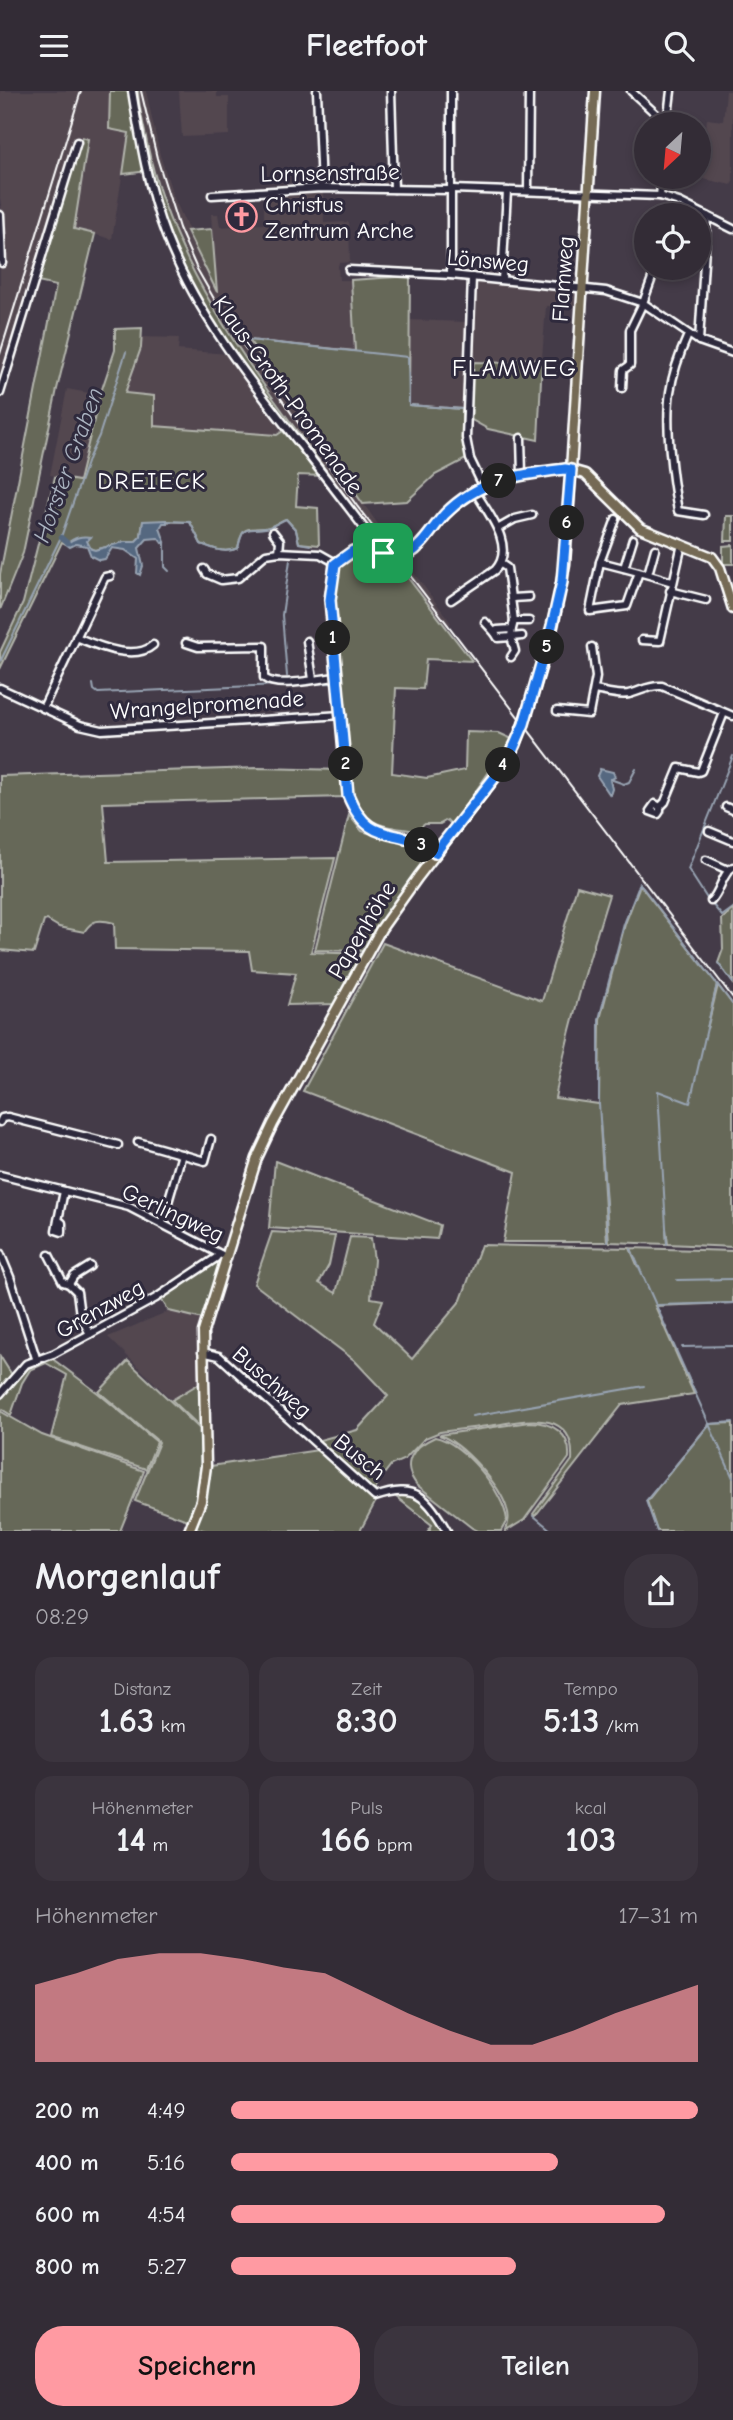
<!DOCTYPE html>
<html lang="de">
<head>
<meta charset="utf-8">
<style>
  body { margin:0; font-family:"Comic Neue",sans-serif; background:#3b343e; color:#f1f3f6; height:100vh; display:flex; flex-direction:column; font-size:26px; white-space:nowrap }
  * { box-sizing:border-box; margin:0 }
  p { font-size:23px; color:#a9a7ad }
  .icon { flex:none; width:38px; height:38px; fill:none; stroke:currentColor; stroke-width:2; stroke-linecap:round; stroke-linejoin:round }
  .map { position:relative; height:1440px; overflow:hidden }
  .side { display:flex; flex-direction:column; background:#332c36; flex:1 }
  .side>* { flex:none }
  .needle { width:46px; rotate:206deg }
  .fabs { position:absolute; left:634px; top:21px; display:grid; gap:14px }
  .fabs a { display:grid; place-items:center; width:77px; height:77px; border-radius:50%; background:#332c36; box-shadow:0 4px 10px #0003,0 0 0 2px #4e4851; font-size:35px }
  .pin { position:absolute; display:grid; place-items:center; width:60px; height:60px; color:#fff; margin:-30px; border-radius:14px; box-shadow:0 4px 10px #0006 }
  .km { position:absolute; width:35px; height:35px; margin:-18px; border-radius:50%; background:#222; color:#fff; font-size:19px; line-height:35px; text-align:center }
  .round { display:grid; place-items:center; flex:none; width:74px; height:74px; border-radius:28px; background:#3b343e }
  .overview { display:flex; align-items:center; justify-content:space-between; height:119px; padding:0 35px }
  h1 { font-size:38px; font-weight:600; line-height:52px }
  .figures { display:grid; grid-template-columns:repeat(3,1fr); gap:10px; height:119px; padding:7px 35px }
  .figures div { display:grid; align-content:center; border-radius:18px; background:#3b343e; text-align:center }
  .figures b { font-size:35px; font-weight:600 }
  .figures small { font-size:19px; font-weight:400 }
  .figures p { font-size:19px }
  .chart { height:196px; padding:14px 35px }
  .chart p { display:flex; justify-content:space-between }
  .chart svg { width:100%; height:126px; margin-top:7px; fill:#ff9aa2; opacity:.7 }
  .button { display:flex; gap:14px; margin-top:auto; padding:14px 35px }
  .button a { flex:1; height:80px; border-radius:28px; background:#ff9aa2; color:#111; font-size:28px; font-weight:600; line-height:80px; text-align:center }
  .button a+a { background:#3b343e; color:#f1f3f6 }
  ul { padding:0 35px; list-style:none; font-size:23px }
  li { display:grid; grid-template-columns:112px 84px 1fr; align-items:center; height:52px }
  li i { height:18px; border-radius:9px; background:#ff9aa2 }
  header { display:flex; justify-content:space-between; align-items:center; height:91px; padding:0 35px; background:#332c36; font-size:32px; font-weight:600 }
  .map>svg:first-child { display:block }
  .built { fill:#534750 }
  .green { fill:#666859; stroke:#b2b4ac; stroke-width:2 }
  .water { fill:#546780; stroke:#98a4b3; stroke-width:2 }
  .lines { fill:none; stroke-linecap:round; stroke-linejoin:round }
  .stream { stroke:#98a4b3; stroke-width:2 }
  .canal { stroke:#546780; stroke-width:4.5 }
  .minor-casing { stroke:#fff; stroke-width:11 }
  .major-casing { stroke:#fff; stroke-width:13 }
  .minor { stroke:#2f2a3d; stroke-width:6 }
  .major { stroke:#746b55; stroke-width:8 }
  .rail { stroke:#fff; stroke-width:2 }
  .route-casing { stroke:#fff; stroke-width:14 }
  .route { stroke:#1a73e8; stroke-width:9 }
  .labels { text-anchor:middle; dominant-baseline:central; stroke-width:6; stroke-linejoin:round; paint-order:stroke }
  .street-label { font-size:23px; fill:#fff; stroke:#2f2a3d }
  .poi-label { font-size:23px; fill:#fff; stroke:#2f2a3d; text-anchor:start }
  .neighbourhood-label { font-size:24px; letter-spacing:2px; fill:#fff; stroke:#2f2a3d }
  .water-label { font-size:24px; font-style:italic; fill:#aab3c0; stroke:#2f2a3d }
</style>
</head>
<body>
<header><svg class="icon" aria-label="menu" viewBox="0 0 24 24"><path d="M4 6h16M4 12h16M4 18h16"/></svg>Fleetfoot<svg class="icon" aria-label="search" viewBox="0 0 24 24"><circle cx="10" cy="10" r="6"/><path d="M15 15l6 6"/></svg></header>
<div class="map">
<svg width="733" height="1440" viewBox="0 0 733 1440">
  <rect width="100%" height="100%" fill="#443b48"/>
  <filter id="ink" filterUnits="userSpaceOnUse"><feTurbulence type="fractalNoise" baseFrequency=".0143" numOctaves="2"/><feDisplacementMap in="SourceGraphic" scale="14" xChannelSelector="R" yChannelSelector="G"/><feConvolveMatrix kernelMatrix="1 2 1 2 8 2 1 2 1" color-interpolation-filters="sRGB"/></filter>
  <g filter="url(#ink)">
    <g class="built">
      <polygon points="0,0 146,0 160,64 174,107 216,199 211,123 218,123 220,136 264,133 264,104 323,101 324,132 349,131 350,171 339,172 338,175 339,189 351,189 355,261 249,250 382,439 451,532 445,537 391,465 383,459 247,269 208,209 175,140 151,70 129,42 112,148 74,138 88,48 76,45 0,291 0,128 3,127 0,107"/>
      <polygon points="179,0 217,0 217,6 229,6 229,44 182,46"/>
      <polygon points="726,0 733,0 733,90 731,94 700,87 707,28 723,30"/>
      <polygon points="478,191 577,200 577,216 546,215 542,268 513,267 512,272 473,271"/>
      <polygon points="408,229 466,231 462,318 409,314"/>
      <polygon points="141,246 179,247 178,259 228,263 283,340 277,344 153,335 125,303 141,257"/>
      <polygon points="67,298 100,304 79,390 50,384"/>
      <polygon points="169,1220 203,1228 198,1254 200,1292 172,1309 108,1246"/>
    </g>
    <g class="green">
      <path d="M110 0H138C139 18 144 35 147 52 175 190 270 301 350 412 298 347 240 282 200 209 178 168 162 125 148 80L123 83 129 42 109 38Z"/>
      <polygon points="82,46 88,48 74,138 95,143 57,298 23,462 0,519 0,483 56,195 38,191"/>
      <polygon points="212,138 217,201 187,140"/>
      <polygon points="410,185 409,314 462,318 462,344 466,368 435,384 407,410 363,413 249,249 355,260 351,189"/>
      <path d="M142 237 141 257 125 302 154 305V335L277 344 283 340 322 385 298 384 296 415 318 417 319 454 299 452 296 439 286 428C279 430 272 437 265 437 246 439 243 433 238 457 225 463 214 458 201 453L190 431 143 430 141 445 135 451H124L95 459 91 458 83 446 66 453 62 451 0 578V561L23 512 55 386 79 390 100 304 115 259V238Z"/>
      <polygon points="513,267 542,268 538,349 488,338 470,328 473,271 512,272"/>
      <polygon points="726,425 733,425 733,450 725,450"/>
      <polygon points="733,454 733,473 723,473 723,455"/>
      <path d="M375 463 391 465 472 570 426 568 423 598 396 597 392 682 427 687 465 679 466 641 499 642 512 648 452 734 447 729 440 733H425L416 740C381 734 365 737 351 701L332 510 339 475 353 464Z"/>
      <path d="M258 677 344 679 345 706 103 712 108 771 335 767 311 861 364 863 337 913 287 914 296 882 252 879 249 860 115 858 114 832C100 828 92 828 84 841L59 836 47 829 44 830 34 862 0 859V685Z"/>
      <polygon points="349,724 362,740 410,753 424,770 382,832 366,860 315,859"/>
      <path d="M640 794 717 893 707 938 718 894 733 914V1156L668 1153 666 1138 667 1153 609 1151 600 1034 607 1151H503L516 1081 303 1000 383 852 542 910 577 795 609 804C588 871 568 938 555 1007L599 1013 600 928 625 833Z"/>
      <polygon points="733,818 733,892 718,872 723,858 722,828"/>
      <polygon points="275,1070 440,1134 437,1148 269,1137"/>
      <path d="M272 1141 335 1145 329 1174 319 1192 336 1202 350 1146 371 1147 374 1169 371 1207 383 1209 374 1232 412 1268 461 1209 481 1154 630 1157 638 1176 631 1157 733 1160V1212L655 1215 694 1303 622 1314 535 1425 533 1423 572 1369C575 1318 526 1329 495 1334 476 1337 458 1338 440 1341L425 1347 405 1368 391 1374 378 1391 374 1403 316 1350 357 1339 388 1305 354 1269 254 1193Z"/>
      <polygon points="222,1167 203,1228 169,1220 161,1208"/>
      <polygon points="0,1265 12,1284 0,1298"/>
      <polygon points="50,1266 98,1302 157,1351 146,1378 51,1346 67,1284 46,1272 30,1279 22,1292 11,1324 0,1317 0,1304 22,1279"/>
      <path d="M128 1270 200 1338C204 1371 201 1399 190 1430L135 1410 159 1351 99 1301Z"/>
      <polygon points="200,1292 201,1337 172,1309"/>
      <polygon points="0,1320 42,1344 144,1380 120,1440 0,1440"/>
      <path d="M529 1331C552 1331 571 1342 569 1367L524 1429 506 1440C508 1432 510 1426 507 1418 500 1394 463 1352 439 1344Z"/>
      <polygon points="733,1332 733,1440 657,1440 647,1410 709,1333"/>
      <path d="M435 1346C463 1351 504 1401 507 1429L501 1440H478L472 1437 417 1394C400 1373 412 1356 435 1346Z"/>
      <polygon points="318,1359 376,1410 360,1440 206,1440 196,1437 206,1407 211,1375"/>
      <polygon points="391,1402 417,1404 435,1422 446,1440 428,1440 432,1434"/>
    </g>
    <g class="water">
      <path d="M167 429V432H163L160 437 165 451 162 452 158 447 147 448 139 457 143 475 140 484 137 482 138 468 125 459 112 457 105 468 99 469 91 465 87 455 76 453 70 456 66 453C74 447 81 444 91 446L87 450 91 458 95 459 124 451H135L141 445 143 430Z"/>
      <polygon points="600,678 613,681 615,686 610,689 612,698 610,704 597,685"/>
    </g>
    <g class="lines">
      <g class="stream">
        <polyline points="249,249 408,266 409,314 462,318"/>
        <path d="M167 430 190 431 201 453C214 458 225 463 238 457 243 433 246 440 265 437 272 437 280 430 286 428L296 439 299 452 310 454"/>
        <polyline points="165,451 165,476 169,480"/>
        <polyline points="0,571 61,446 89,366 99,345 126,261"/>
        <polyline points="287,585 282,524 290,469"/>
        <polyline points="93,593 94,599 98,602 277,594"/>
        <polyline points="304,593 334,592"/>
        <polyline points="610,688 624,693 629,691 636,678"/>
        <polyline points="419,778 424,771"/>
        <polyline points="640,793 733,914"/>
        <polyline points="708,809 688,778 733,665"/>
        <polyline points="712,813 722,825 733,817"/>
        <polyline points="718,872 733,892"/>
        <polyline points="608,1151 599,1013 599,928 624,833 640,792"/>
        <polyline points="667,1153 658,1000 690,1012 717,893"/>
        <polyline points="631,1158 733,1387"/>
        <polyline points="677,1189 733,1188"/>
        <polyline points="657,1214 733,1212"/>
        <polyline points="682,1256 733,1255"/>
        <polyline points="472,1325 644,1295"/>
        <polyline points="710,1333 733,1331"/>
        <polyline points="534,1425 552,1440"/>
        <polyline points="657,1440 646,1410 708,1335"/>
      </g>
      <polyline class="canal" points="61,446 68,452"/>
      <defs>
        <g id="minor">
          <path d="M132 0C140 49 148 99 166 145 197 224 250 290 302 356 329 391 356 426 383 462"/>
          <polyline points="317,0 321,97"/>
          <polyline points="391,0 394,98"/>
          <polyline points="631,0 667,33"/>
          <polyline points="667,33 671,0"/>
          <polyline points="452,98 660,105 679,111 733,138"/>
          <polyline points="528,100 529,0"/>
          <polyline points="212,104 321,97 450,99"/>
          <polyline points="660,105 662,86"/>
          <polyline points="0,124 2,172"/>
          <polyline points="349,179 451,184 606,200 643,212 699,250 733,262"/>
          <polyline points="451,184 451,0"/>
          <polyline points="472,186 466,347 470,368 483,395"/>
          <polyline points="502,189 507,100"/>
          <path d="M688 244C680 262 673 280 670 301 665 334 672 387 678 420L704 424"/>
          <polyline points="699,250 707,125"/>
          <polyline points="622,297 623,279 630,274 630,239 643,212 652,187"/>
          <polyline points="0,302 77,51"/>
          <polyline points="521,347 522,383"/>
          <polyline points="499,437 515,428 532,424"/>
          <polyline points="273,441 280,450 279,461"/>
          <polyline points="600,471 616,428"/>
          <polyline points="501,473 507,477 514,530 512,538 497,539 495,542 498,547 511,546 512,538"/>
          <polyline points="624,477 633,448"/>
          <polyline points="204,478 207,483 221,489 238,487 266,463 279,461 320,463 336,472"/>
          <path d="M639 481 627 515 590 520 600 471C624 477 648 483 672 491"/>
          <polyline points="648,483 655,458"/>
          <polyline points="670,500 706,509"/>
          <polyline points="512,507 529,506"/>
          <path d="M451 509 495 479C517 456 487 421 475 400"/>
          <polyline points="514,530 529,530"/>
          <polyline points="485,531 495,542"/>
          <path d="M76 546C96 554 134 571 153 554"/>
          <polyline points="642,549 660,550 682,453"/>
          <polyline points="307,550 313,588"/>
          <path d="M186 552 198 556 264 555V587C278 598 319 587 337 586"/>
          <polyline points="511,566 515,560 511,546 522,545"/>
          <polyline points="0,597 80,634 102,639 342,624"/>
          <path d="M595 599C606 601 617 605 629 603 641 600 649 594 662 595L733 625"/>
          <polyline points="43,617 105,486 110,485"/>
          <polyline points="557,620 589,623 596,586 592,556"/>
          <polyline points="660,716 655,713 650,720 658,723 660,720 660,716 665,711 679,677 698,681 701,680 724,622"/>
          <polyline points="726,716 733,719"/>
          <polyline points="709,740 733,750"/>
          <path d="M435 762C397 731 372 760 348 704L330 509 335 473 353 460 409 463C424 454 433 436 446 423 473 396 506 385 544 381 553 379 562 377 571 379"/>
          <polyline points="706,769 728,779"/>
          <path d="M711 810C721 800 722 782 733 776"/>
          <polyline points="0,1031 2,1027 8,1026 118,1054"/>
          <polyline points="138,1051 205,1070 211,1048"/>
          <polyline points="0,1084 129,1116 222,1164"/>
          <polyline points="58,1129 62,1132 62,1141 56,1139 64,1100"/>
          <polyline points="162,1132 182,1063"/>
          <polyline points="0,1162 10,1186 37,1270"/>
          <polyline points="49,1164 63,1191 69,1193"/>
          <polyline points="90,1243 80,1224 77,1201 69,1193 74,1185 90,1175"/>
          <path d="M202 1261 219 1265 375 1406C416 1392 426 1405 447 1440"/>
          <polyline points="0,1303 26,1273 53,1263 90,1243 156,1207 216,1167 219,1163"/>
        </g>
        <g id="major">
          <polyline points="571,379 585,383 640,437 712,466 720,477 733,518"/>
          <polyline points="189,1440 201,1410 206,1375 203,1241 257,1067 273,1033 381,838 418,786 499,681 516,654 531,610 553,535 565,473 595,0"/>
        </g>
      </defs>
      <use href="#minor" class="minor-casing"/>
      <use href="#major" class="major-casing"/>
      <use href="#minor" class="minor"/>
      <use href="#major" class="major"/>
      <g class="rail">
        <polyline points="141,0 157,67 179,137 197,178 229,234 357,415 733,907"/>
        <polyline points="0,263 81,0"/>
      </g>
    </g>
  </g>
  <g class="lines" filter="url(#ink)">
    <defs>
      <path id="route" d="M565 378 571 379 562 491 552 535 524 633 511 663 499 681 435 762C397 731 371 760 348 704L330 509 335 473 353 460 409 463C424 454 433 436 445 423 480 388 517 384 565 378Z"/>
    </defs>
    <use href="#route" class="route-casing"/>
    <use href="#route" class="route"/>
  </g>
  <defs>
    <symbol id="church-ring" viewBox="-11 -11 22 22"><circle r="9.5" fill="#2f2a3d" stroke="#ff9aa2" stroke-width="1.5"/><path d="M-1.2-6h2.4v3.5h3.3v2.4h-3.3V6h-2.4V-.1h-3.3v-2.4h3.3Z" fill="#ff9aa2"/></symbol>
  </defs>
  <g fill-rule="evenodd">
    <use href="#church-ring" x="224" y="108" width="35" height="35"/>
  </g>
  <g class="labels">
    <g class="street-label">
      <text transform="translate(330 82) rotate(-1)">Lornsenstraße</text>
      <text transform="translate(488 170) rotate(5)">Lönsweg</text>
      <text transform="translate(563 188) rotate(-86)">Flamweg</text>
      <text transform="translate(288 304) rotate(54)">Klaus-Groth-Promenade</text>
      <text transform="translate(207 614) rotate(-4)">Wrangelpromenade</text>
      <text transform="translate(362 839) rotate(-59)">Papenhöhe</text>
      <text transform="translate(173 1122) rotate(25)">Gerlingweg</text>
      <text transform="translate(100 1218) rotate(-29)">Grenzweg</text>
      <text transform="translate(272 1291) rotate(41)">Buschweg</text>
      <text transform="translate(360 1366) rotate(39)">Busch</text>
    </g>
    <g class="poi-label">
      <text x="265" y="113">Christus<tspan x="265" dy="26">Zentrum Arche</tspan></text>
    </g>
    <g class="neighbourhood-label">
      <text x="515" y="277">FLAMWEG</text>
      <text x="152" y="390">DREIECK</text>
    </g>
    <g class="water-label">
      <text transform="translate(68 374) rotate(-70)">Horster Graben</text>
    </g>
  </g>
</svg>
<div class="fabs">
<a><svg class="needle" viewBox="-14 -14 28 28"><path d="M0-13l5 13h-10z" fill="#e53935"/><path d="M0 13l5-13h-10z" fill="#a9a7ad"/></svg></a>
<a><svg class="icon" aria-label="locate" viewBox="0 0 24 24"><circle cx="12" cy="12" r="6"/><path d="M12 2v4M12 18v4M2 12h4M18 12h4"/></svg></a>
</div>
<div class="pin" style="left:383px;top:462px;background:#1e9e55"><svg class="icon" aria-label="arrive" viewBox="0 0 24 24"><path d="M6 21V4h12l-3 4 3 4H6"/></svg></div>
<b class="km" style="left:333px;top:547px">1</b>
<b class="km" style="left:346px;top:673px">2</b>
<b class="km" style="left:422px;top:754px">3</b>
<b class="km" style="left:503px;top:674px">4</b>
<b class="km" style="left:547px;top:556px">5</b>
<b class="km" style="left:567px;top:432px">6</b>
<b class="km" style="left:499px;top:390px">7</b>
</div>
<section class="side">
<div class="overview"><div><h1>Morgenlauf</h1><p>08:29</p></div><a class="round"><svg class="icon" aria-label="share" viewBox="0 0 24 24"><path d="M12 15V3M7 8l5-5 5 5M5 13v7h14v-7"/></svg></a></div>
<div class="figures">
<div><p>Distanz</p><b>1.63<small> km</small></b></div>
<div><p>Zeit</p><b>8:30</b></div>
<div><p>Tempo</p><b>5:13<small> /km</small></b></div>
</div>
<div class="figures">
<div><p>Höhenmeter</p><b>14<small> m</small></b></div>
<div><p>Puls</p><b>166<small> bpm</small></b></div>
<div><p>kcal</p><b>103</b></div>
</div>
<div class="chart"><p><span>Höhenmeter</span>17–31 m</p>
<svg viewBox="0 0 160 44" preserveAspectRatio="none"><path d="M0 44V17L10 13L20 8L30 6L40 6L50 8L60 11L70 13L80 20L90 27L100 33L110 38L120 38L130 33L140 27L150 22L160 17V44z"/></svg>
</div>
<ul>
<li><b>200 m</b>4:49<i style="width:100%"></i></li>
<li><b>400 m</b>5:16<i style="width:70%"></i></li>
<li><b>600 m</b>4:54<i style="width:93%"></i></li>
<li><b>800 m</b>5:27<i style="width:61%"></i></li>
</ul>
<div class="button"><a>Speichern</a><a>Teilen</a></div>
</section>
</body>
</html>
